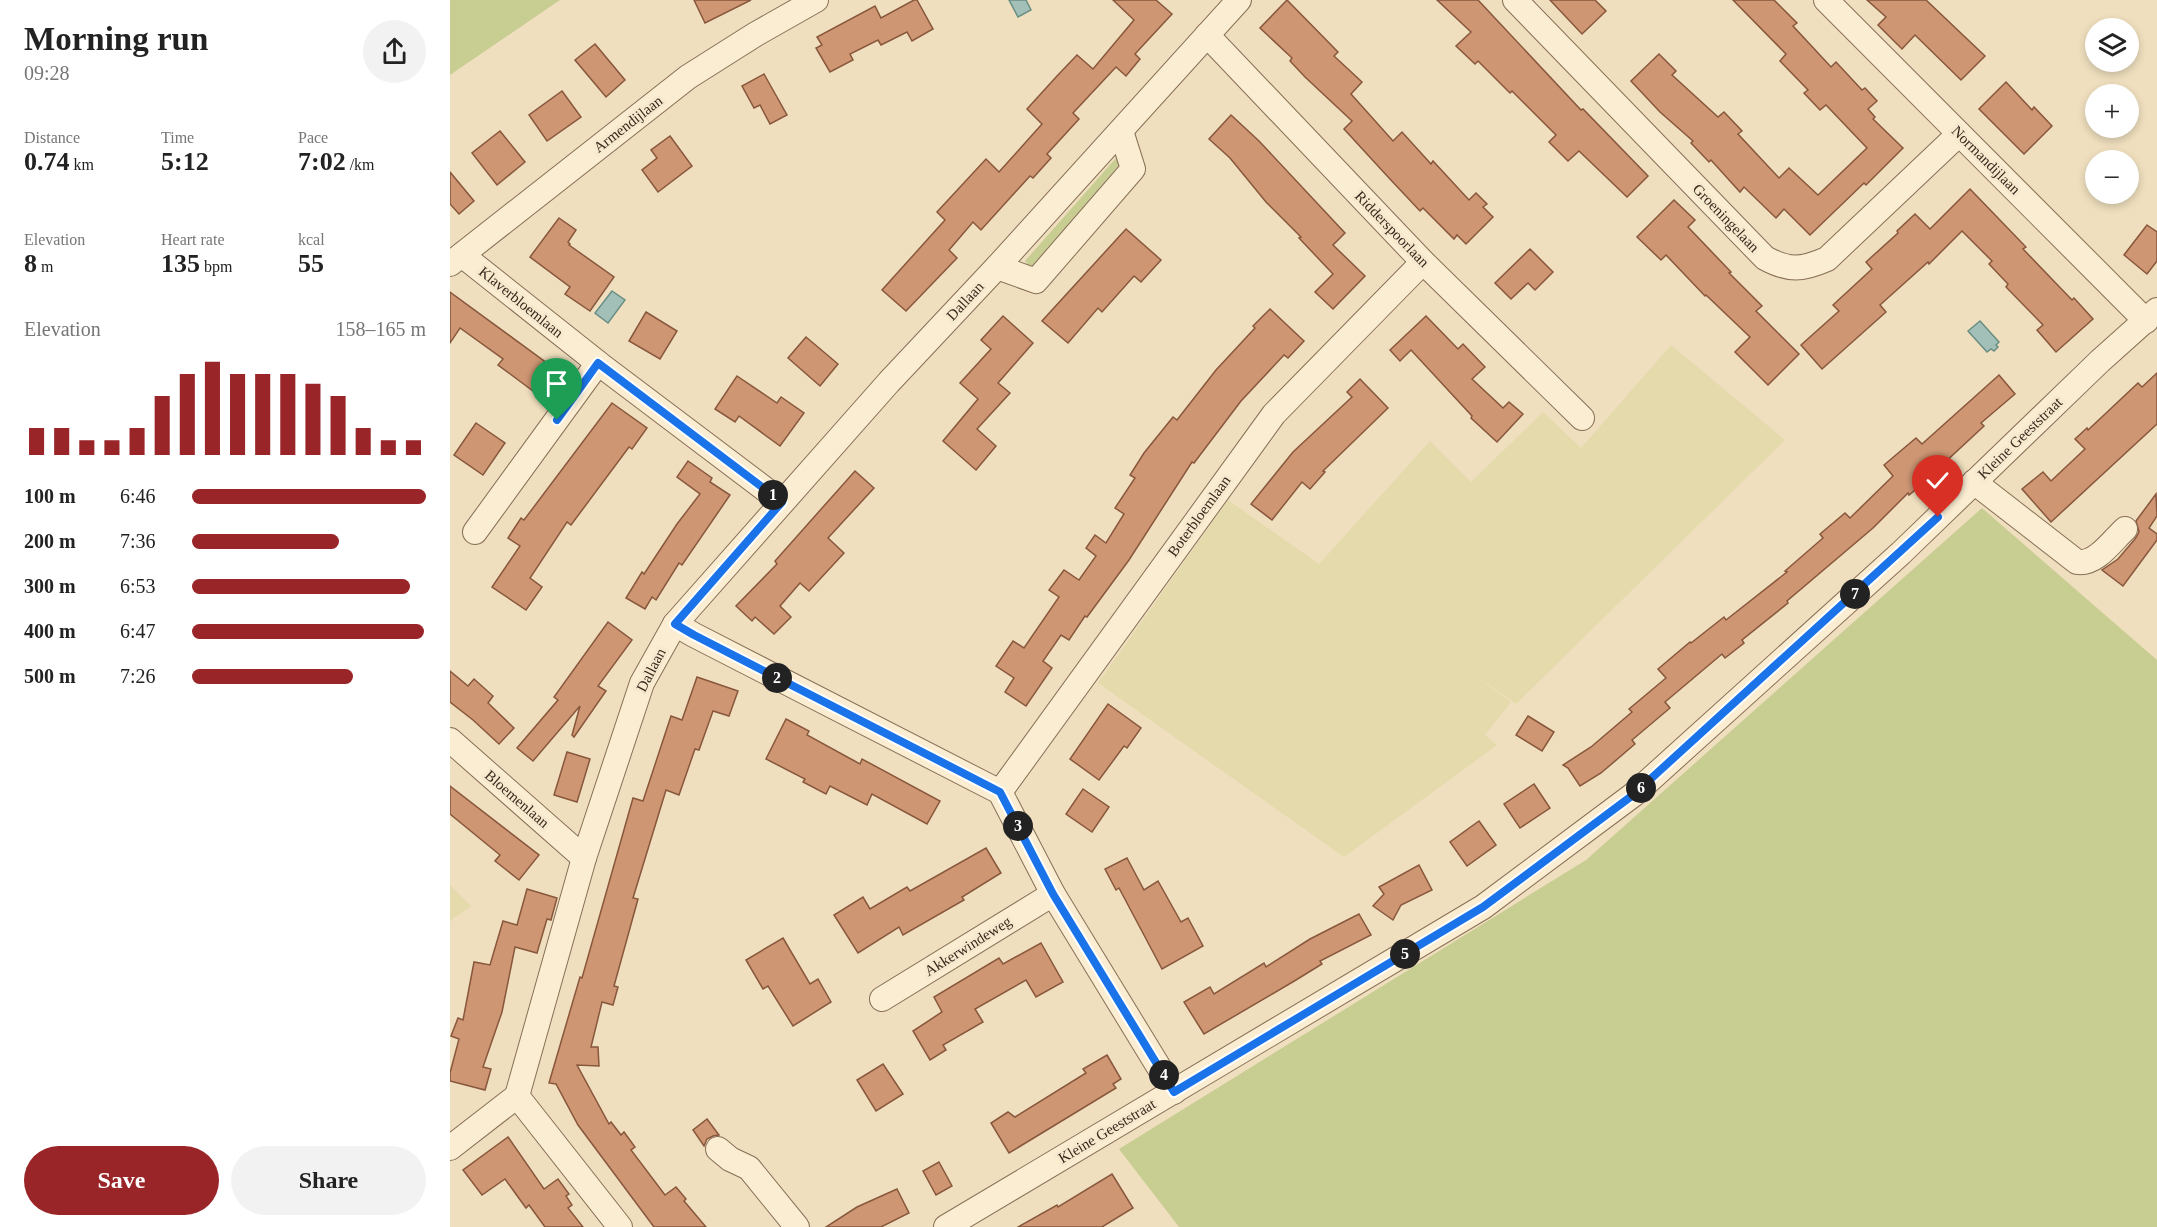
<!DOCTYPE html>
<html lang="en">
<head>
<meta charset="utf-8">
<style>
  body { margin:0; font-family:"Times New Roman",serif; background:#f2f2f2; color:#222; height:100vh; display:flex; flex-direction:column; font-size:22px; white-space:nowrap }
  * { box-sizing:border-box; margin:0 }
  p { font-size:20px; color:#767676 }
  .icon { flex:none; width:33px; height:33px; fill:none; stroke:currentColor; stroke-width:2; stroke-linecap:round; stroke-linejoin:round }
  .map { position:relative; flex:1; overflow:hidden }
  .sheet { display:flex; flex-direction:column; background:#fff; width:450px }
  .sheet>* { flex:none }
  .buttons { position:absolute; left:1635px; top:18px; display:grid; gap:12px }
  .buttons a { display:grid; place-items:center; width:54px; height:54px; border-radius:50%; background:#fff; box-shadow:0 3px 9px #0003; font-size:30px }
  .pin { position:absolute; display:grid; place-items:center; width:51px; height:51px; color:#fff; margin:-62px -26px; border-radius:50% 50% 50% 0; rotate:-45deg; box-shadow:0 0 6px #0007 }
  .pin .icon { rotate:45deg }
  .km { position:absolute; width:30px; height:30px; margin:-15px; border-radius:50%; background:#222; color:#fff; font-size:16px; line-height:30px; text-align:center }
  .round { display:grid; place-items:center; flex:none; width:63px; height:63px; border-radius:32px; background:#f2f2f2 }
  .headline { display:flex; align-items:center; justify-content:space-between; height:102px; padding:0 24px }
  h1 { font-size:33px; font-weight:700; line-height:45px }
  .metrics { display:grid; grid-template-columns:repeat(3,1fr); gap:9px; height:102px; padding:6px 24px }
  .metrics div { display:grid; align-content:center }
  .metrics b { font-size:26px; font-weight:700 }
  .metrics small { font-size:16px; font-weight:400 }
  .metrics p { font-size:16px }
  .chart { height:168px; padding:12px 24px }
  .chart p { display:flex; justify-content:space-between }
  .chart svg { width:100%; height:108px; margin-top:6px; stroke:#992529; stroke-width:6 }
  .primary-button { display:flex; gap:12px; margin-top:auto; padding:12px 24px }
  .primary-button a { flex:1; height:69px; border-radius:36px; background:#992529; color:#fff; font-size:24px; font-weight:700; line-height:69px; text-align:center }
  .primary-button a+a { background:#f2f2f2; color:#222 }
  ul { padding:0 24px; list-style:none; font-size:20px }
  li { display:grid; grid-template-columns:96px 72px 1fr; align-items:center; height:45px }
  li i { height:15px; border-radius:8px; background:#992529 }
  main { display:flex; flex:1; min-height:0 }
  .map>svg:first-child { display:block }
  .farmland { fill:#e5daac }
  .green { fill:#c8cd92 }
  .water { fill:#a2c0b7; stroke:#698e84; stroke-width:1.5 }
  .building { fill:#ce9673; stroke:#88573c; stroke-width:1.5 }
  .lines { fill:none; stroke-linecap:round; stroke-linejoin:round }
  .minor-casing { stroke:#886f57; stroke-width:26 }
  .minor { stroke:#faedd2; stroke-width:24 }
  .route-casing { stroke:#fff; stroke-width:12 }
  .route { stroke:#1a73e8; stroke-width:8 }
  .labels { text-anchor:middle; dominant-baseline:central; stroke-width:6; stroke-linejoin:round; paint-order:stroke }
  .street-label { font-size:15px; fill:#37281c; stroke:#f6e9ce }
</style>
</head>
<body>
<main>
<section class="sheet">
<div class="headline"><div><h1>Morning run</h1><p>09:28</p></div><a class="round"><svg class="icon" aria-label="share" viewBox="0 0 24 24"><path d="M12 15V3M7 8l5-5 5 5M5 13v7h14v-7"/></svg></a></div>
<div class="metrics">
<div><p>Distance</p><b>0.74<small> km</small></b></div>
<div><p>Time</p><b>5:12</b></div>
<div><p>Pace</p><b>7:02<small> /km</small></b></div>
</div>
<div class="metrics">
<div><p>Elevation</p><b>8<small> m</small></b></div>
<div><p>Heart rate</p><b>135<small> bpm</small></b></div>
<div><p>kcal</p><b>55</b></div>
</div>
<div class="chart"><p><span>Elevation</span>158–165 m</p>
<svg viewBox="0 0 160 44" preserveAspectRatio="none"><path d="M5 44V33M15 44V33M25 44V38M35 44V38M45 44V33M55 44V20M65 44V11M75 44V6M85 44V11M95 44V11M105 44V11M115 44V15M125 44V20M135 44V33M145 44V38M155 44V38"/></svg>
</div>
<ul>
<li><b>100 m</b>6:46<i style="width:100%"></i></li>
<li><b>200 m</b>7:36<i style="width:63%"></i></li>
<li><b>300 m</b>6:53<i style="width:93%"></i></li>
<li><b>400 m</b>6:47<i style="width:99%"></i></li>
<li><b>500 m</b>7:26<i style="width:69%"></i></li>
</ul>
<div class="primary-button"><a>Save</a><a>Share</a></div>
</section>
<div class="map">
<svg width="1707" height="1227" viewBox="0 0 1707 1227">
  <rect width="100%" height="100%" fill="#efdfbe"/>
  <g class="farmland">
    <polygon points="1221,345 1335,440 1066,704 1015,668 1061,702 1035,735 1047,745 894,857 648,683 778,500 869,564 980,441 1021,482 1093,412 1131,448"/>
    <polygon points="0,885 21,906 0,921"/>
  </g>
  <g class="green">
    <polygon points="0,0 110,0 0,75"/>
    <polygon points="666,158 670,159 671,163 581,268 575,261"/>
    <polygon points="1532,508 1707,660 1707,1227 729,1227 669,1149 1136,860"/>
  </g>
  <g class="water">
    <polygon points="559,0 576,0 581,10 568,17"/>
    <polygon points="162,291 175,300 158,323 145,313"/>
    <polygon points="1530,321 1549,342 1546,345 1548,347 1544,351 1541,349 1537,352 1518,331"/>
  </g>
  <g class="building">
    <polygon points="244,0 301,0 255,23"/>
    <polygon points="464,0 467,0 483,29 462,41 457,32 431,45 428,40 400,54 403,60 380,72 366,48 372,45 367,37 425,6 431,18"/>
    <polygon points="663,0 706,0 722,14 685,54 690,59 676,76 666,67 623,113 629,119 597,154 601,158 583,178 580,176 531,230 523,222 499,250 507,258 456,311 432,290 495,220 487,212 536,159 549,172 592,124 577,109 607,76 627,55 643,69 684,20"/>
    <polygon points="837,0 888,52 884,56 912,82 901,94 943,141 952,132 981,164 983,161 1019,200 1026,193 1037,204 1033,207 1043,217 1016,244 1007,235 1004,239 973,208 970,211 939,178 894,129 902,121 855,77 840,61 842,58 810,28"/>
    <polygon points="987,0 1028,0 1131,110 1133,109 1198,176 1177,197 1129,151 1118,161 1099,142 1106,135 1062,91 1060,93 1028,61 1025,64 1006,46 1021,32"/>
    <polygon points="1100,0 1145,0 1156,11 1132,34"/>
    <polygon points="1283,0 1324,0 1347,23 1343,26 1381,67 1386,62 1412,90 1415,88 1427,101 1418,109 1425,117 1423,119 1453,148 1416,185 1414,183 1360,235 1334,209 1326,218 1294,187 1290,192 1261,160 1259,162 1241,143 1243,141 1210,112 1181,81 1209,54 1226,71 1222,75 1268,117 1274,112 1292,131 1288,134 1329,178 1339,168 1368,195 1417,148 1376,105 1370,110 1354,93 1358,90 1330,61 1336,54"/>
    <polygon points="1417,0 1476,0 1535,56 1511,80 1465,35 1452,49 1428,25 1436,17"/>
    <polygon points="145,44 175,80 156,97 125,60"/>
    <polygon points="314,74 337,115 320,124 310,105 304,108 292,86"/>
    <polygon points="1556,82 1582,110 1584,107 1602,126 1574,154 1529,109"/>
    <polygon points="112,91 131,117 97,141 79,115"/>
    <polygon points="781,115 809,141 895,233 883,245 915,276 883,309 865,292 883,274 849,238 851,237 816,202 780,158 759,139"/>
    <polygon points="50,131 75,162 47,185 22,153"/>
    <polygon points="220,136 242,166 208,192 192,170 207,158 201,150"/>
    <polygon points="0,172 24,201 9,214 0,204"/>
    <polygon points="1520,189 1576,247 1573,249 1622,300 1624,298 1643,319 1606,352 1587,330 1593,325 1556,287 1558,284 1539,264 1542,261 1512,231 1479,264 1478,262 1430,305 1436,312 1372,369 1351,345 1389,311 1383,305 1422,269 1416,262 1448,233 1447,231 1465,214 1480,229"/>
    <polygon points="1224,200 1245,220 1238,227 1281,272 1279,273 1312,306 1306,311 1349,354 1318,385 1285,352 1300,337 1256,295 1255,296 1216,255 1211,260 1187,237"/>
    <polygon points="109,218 126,230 118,242 120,244 119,245 164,277 140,311 115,294 120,287 80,257"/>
    <polygon points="1697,225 1707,232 1707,261 1697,274 1674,255"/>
    <polygon points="676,229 711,260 691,282 684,276 652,312 648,308 618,343 592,321"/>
    <polygon points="1080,249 1103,272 1085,290 1078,283 1061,299 1045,283"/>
    <polygon points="0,292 105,369 87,394 48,365 53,359 10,328 0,343"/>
    <polygon points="820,309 854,341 838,358 834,355 791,401 744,463 742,462 679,560 637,617 635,616 619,640 611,635 593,661 602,668 576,706 555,692 564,678 546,666 563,641 574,648 609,597 599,590 614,570 629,580 646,556 636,548 645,535 656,543 674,514 665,508 685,478 680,475 694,453 723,417 727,420 766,370 805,328 803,326"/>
    <polygon points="196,312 227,331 210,359 179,341"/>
    <polygon points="553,316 583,343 548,383 560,393 527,429 546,446 526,470 493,441 528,399 510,383 541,349 531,340"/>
    <polygon points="976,316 1008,349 1013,344 1035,367 1022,379 1053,408 1059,402 1073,414 1047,442 1021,418 1022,416 961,350 950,361 940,350"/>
    <polygon points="356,337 388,364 370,386 338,358"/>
    <polygon points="1707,373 1707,424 1601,522 1572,489 1593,472 1601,481 1635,449 1625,439 1637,428 1638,430 1688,383 1692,387"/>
    <polygon points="1549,375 1565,394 1531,423 1534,426 1491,466 1492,468 1459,495 1458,493 1423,528 1337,601 1338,603 1292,640 1294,643 1275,658 1272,654 1215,702 1220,708 1182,740 1185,744 1151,773 1130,786 1118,768 1113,765 1141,747 1182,712 1179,709 1216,678 1208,669 1240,642 1241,643 1274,617 1276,620 1337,572 1335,571 1373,538 1370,534 1395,513 1400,518 1443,476 1434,465 1466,438 1472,444"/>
    <polygon points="287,376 327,403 331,397 354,413 330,446 289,416 285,422 265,409"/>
    <polygon points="910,379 938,408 873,471 875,472 860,489 852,482 822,520 801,504 843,452 902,397 897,392"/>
    <polygon points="162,403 197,428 182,449 179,447 121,525 117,522 80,578 92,587 76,610 42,587 70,546 58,538 71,518 74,520"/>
    <polygon points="26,423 55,443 33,475 4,455"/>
    <polygon points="238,461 262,478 260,482 280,495 232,565 229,563 206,600 202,597 195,609 176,598 192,572 194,574 227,524 250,494 227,477"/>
    <polygon points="405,471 424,488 378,538 394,553 359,591 350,583 330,606 341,617 324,634 305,617 302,621 286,606 327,564 325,561"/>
    <polygon points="1706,494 1707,516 1699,528 1707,534 1707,540 1673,586 1652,570 1668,559 1685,539 1689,532 1686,521"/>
    <polygon points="158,622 182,640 148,686 156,691 124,737 122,735 130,706 83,761 67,748 108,700 104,697"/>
    <polygon points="0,671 18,686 24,679 43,696 38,703 64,728 49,744 23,720 0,702"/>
    <polygon points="247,677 288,691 279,716 263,711 249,750 245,749 229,795 216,790 183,898 188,899 164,986 168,987 163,1005 152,1002 141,1047 148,1047 149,1066 127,1065 159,1124 161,1122 171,1135 174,1132 185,1147 181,1150 215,1195 226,1187 236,1199 234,1201 256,1227 204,1227 128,1125 106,1084 99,1083 130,977 132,978 183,798 193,801 221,716 232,720"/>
    <polygon points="658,704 691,728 677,748 674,746 649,780 620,759"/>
    <polygon points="1078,716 1104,732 1092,751 1066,735"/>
    <polygon points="336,719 359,731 357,735 410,764 412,759 490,801 477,824 422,794 417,805 380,786 376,794 353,782 355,779 316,759"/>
    <polygon points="117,752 140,759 127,802 104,795"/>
    <polygon points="1084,784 1100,808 1070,828 1054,804"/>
    <polygon points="0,786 89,855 69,880 45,861 50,855 0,814"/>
    <polygon points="633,789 659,807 642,832 616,814"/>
    <polygon points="1029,821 1046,845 1017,866 1000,842"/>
    <polygon points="536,848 551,873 512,897 514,900 453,935 449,927 408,953 384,915 413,897 420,909 457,887 460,891"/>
    <polygon points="677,858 694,890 708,881 731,922 738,918 753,946 712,969 669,888 666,890 655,869"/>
    <polygon points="969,865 982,890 951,905 943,920 923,906 934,894 929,887"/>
    <polygon points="77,889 107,898 101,920 97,919 87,953 65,947 52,1012 33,1067 41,1069 35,1090 0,1081 0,1073 9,1039 1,1036 8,1018 13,1020 24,962 40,965 53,921 67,925"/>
    <polygon points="909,914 921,935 870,961 872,964 846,980 754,1034 734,1002 760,987 764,994 814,963 816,967 860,939"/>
    <polygon points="333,938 360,984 368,979 381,1002 343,1026 318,986 313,989 296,960"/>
    <polygon points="591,943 613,982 586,997 576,980 525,1009 533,1022 493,1045 496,1050 480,1060 463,1031 492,1012 484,997 549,958 553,964"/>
    <polygon points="657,1055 671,1079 663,1084 666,1088 559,1153 541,1123 558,1112 565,1117 636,1073 633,1069"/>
    <polygon points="433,1064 453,1094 426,1111 407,1080"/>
    <polygon points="257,1119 269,1135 263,1136 257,1139 254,1146 243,1130"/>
    <polygon points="58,1137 94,1189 108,1179 119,1194 116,1196 122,1205 118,1208 133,1227 95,1227 79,1205 76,1208 55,1179 32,1195 13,1170"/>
    <polygon points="489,1162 502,1186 486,1195 473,1171"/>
    <polygon points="662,1174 683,1208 652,1227 568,1227 607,1205 608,1207"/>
    <polygon points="447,1189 459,1213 431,1227 376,1227 407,1207"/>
  </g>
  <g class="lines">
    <defs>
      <g id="minor">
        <path d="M1065 0 1315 258C1339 271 1352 270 1377 259L1509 134"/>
        <polyline points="1376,0 1696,321"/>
        <polyline points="757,35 973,262 1132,418"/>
        <polyline points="12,255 148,363 332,502"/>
        <polyline points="0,264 238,77 306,34 366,0"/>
        <polyline points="547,267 586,281 683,169 671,131"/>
        <path d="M1524 482 1627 562C1646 565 1662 541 1675 529"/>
        <polyline points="25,532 148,363"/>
        <polyline points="225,624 244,635 550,792 603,894 724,1092"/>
        <polyline points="0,740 134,858"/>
        <polyline points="550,792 824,414 973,262"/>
        <polyline points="432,999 603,894"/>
        <polyline points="67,1096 170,1227"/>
        <polyline points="0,1148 67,1096 134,858 192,683 225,624 439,382 547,267 789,0"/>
        <polyline points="268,1149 280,1159 299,1168 347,1227"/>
        <polyline points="496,1227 1033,907 1183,795 1451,553 1650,361 1707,310"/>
      </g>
    </defs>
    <use href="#minor" class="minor-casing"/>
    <use href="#minor" class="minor"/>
  </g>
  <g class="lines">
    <defs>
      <polyline id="route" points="107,420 148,363 332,502 225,624 244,635 550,792 603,894 724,1092 1033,907 1183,795 1488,517"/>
    </defs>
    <use href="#route" class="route-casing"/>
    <use href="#route" class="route"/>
  </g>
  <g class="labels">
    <g class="street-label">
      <text transform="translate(178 124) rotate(-38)">Armendijlaan</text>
      <text transform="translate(1536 160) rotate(45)">Normandijlaan</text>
      <text transform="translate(1276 218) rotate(46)">Groeningelaan</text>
      <text transform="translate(942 229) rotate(46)">Ridderspoorlaan</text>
      <text transform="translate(515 301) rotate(-47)">Dallaan</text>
      <text transform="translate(71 302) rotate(39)">Klaverbloemlaan</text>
      <text transform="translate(1570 438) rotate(-44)">Kleine Geeststraat</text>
      <text transform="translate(749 516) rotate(-54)">Boterbloemlaan</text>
      <text transform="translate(201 670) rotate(-63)">Dallaan</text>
      <text transform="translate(67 799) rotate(41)">Bloemenlaan</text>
      <text transform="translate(518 946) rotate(-32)">Akkerwindeweg</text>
      <text transform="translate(657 1131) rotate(-31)">Kleine Geeststraat</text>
    </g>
  </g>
</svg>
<div class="buttons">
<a><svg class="icon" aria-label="layers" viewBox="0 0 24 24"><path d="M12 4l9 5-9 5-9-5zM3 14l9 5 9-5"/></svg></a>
<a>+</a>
<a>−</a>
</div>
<div class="pin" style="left:107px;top:420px;background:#1e9e55"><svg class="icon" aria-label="arrive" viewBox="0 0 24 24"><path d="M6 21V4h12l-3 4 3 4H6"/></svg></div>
<div class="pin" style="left:1488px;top:517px;background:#d93025"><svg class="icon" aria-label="check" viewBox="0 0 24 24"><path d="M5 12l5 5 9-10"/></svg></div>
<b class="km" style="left:323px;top:495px">1</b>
<b class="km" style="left:327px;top:678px">2</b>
<b class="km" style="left:568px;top:826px">3</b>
<b class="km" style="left:714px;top:1075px">4</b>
<b class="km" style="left:955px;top:954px">5</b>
<b class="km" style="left:1191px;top:788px">6</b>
<b class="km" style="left:1405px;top:594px">7</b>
</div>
</main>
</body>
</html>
